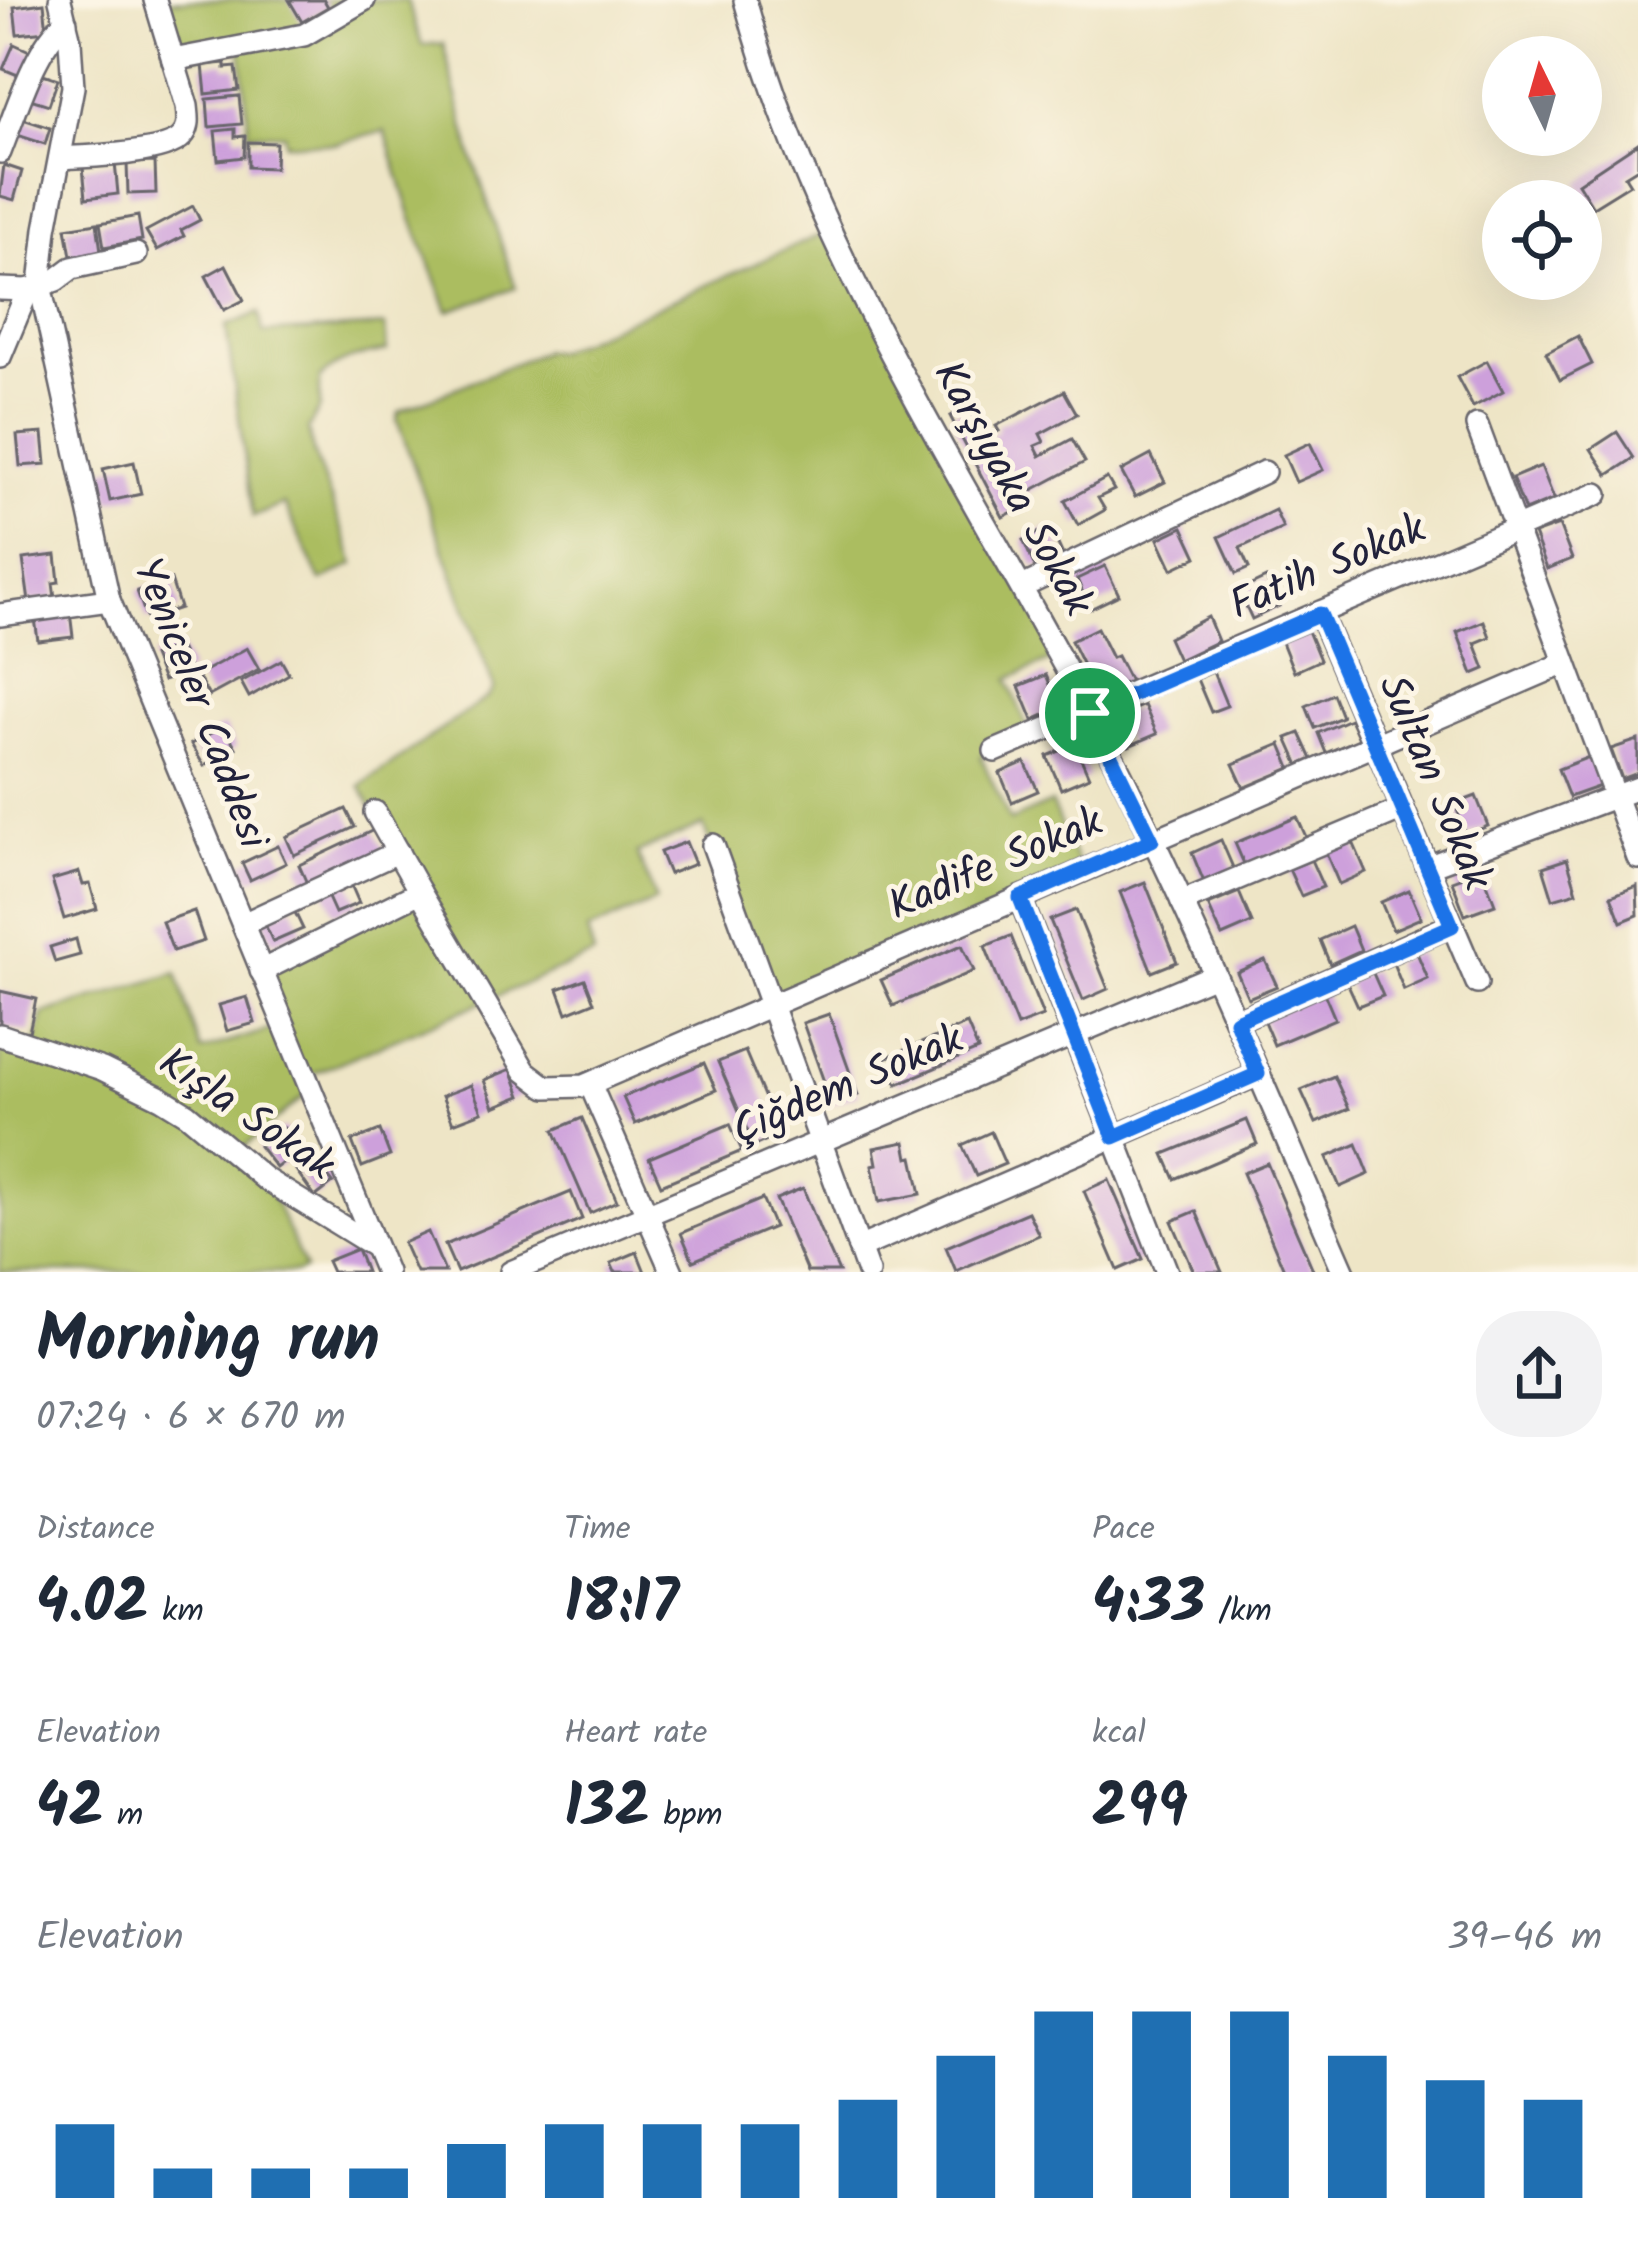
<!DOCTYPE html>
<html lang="en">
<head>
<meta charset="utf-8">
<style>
  body { margin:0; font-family:Kalam,sans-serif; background:#f2f2f3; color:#1f2937; height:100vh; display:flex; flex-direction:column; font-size:45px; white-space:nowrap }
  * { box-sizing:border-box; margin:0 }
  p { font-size:39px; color:#747a83 }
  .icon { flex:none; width:66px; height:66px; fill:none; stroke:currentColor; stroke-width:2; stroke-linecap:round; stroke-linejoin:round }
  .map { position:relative; height:1272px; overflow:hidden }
  .side { display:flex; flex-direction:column; background:#fff; flex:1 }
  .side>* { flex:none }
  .needle { width:78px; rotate:355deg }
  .tools { position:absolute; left:1482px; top:36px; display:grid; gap:24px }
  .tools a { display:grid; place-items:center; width:120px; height:120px; border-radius:50%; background:#fff; box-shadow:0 12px 48px #0002; font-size:60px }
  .pin { position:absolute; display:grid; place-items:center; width:102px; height:102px; color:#fff; margin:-51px; border:6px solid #fff; border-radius:50%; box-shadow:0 3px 12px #0007 }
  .round { display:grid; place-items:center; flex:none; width:126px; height:126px; border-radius:48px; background:#f2f2f3 }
  .headline { display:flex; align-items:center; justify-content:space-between; height:204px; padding:0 36px }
  h1 { font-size:66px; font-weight:700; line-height:90px }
  .figures { display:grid; grid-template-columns:repeat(3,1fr); gap:18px; height:204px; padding:12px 36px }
  .figures div { display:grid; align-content:center }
  .figures b { font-size:60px; font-weight:700 }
  .figures small { font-size:33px; font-weight:400 }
  .figures p { font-size:33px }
  .chart { height:336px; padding:24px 36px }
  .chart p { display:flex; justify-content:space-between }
  .chart svg { width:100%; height:216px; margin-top:12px; stroke:#1f6fb2; stroke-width:6 }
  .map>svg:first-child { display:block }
  .green { fill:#abbd61; stroke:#66704e; stroke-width:3 }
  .building { fill:#cda0db }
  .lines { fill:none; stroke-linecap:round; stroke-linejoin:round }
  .minor-casing { stroke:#69666c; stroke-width:26 }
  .minor { stroke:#fff; stroke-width:21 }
  .route-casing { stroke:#fff; stroke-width:24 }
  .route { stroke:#1a73e8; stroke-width:15 }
  .labels { text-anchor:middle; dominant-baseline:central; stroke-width:10; stroke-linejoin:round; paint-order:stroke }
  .street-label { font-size:42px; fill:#22223b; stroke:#fcf5e5 }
</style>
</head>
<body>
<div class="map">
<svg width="1638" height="1272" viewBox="0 0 1638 1272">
  <rect width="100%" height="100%" fill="#fcf5e5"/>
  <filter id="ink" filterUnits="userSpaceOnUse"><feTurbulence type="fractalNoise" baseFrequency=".00833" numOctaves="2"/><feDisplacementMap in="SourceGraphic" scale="24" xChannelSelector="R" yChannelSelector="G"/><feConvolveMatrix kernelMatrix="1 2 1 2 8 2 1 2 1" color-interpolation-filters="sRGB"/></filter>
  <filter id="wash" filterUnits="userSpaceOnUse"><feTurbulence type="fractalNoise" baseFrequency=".004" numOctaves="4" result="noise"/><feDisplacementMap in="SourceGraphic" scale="48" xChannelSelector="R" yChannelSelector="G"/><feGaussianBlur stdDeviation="2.7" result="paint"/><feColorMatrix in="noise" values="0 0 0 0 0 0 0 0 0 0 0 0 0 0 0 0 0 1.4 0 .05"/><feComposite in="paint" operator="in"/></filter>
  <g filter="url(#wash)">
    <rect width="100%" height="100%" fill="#eee5c6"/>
    <g class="green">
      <polygon points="162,0 407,0 422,45 443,43 471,152 516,288 448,311 411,216 385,131 335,144 285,143 284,134 249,133 241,49 173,60"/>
      <polygon points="829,231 1059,657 1008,679 1031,737 981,757 1010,821 1051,803 1081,871 771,1005 703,825 637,853 656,901 587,931 594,955 305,1077 310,1091 236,1154 265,1179 305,1269 297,1272 0,1272 0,1035 35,1045 43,1014 177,973 201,1051 281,1026 261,971 420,892 360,786 488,697 494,688 397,420 399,412 544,351 555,352"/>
      <path d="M259 313 263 333 385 326 387 351C361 356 338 358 320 379V408L308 429 313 451 355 564 321 581 284 504 253 517 226 326Z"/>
    </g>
    <g id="blocks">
      <g class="building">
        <polygon points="289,0 324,0 328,7 302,22"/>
        <polygon points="44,3 47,31 17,34 14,7"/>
        <polygon points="14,44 36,54 25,78 3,69"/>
        <polygon points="225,63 225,68 236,67 239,90 206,94 203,65"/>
        <polygon points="40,73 58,79 49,105 30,99"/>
        <polygon points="239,96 242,124 209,127 207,99"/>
        <polygon points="20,118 50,128 45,144 14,134"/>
        <polygon points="235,129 235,137 245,136 244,157 218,160 215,131"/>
        <polygon points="248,142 276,143 275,168 248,167"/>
        <polygon points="1638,143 1638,168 1625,176 1630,184 1593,207 1578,183"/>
        <polygon points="155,162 156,193 128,194 127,163"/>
        <polygon points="115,163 118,194 86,198 83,167"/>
        <polygon points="4,165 22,171 14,200 0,196"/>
        <polygon points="193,206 200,220 181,230 184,236 157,250 146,231"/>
        <polygon points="138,216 142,240 104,247 100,223"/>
        <polygon points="97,223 101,251 71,256 66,228"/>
        <polygon points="226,265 244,300 224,310 206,276"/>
        <polygon points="1578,336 1592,364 1560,380 1546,353"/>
        <polygon points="1487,361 1503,391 1473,407 1457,377"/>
        <polygon points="1064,391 1077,414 1040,434 1044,442 1035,446 1040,456 1072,439 1085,462 1023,495 1017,484 1008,489 1018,509 1003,517 950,416 968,407 990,449 997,445 991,435 999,431 996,426"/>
        <polygon points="1617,432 1634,458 1608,475 1591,449"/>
        <polygon points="43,433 46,464 20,466 17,435"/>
        <polygon points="1310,443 1323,470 1296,482 1284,455"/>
        <polygon points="1151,455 1165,482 1135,497 1121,471"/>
        <polygon points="134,462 141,494 110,501 103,469"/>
        <polygon points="1541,466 1554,499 1525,511 1512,478"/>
        <polygon points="1107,478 1114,490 1098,498 1105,510 1078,525 1065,501"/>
        <polygon points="1275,510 1283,528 1240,548 1249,568 1236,574 1219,537"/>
        <polygon points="1559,525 1572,559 1547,569 1534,534"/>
        <polygon points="1050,527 1063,555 1035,567 1023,540"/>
        <polygon points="1183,527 1197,557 1172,569 1158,539"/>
        <polygon points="56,555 59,582 53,583 55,598 29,602 23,559"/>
        <polygon points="1105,566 1119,595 1090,609 1077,579"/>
        <polygon points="1266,578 1279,606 1252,619 1239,591"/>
        <polygon points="171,580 180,608 147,619 137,591"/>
        <polygon points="70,612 73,637 38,641 35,618"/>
        <polygon points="1208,617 1218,641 1178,660 1168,638"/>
        <polygon points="1484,621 1490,637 1475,643 1485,669 1473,674 1457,632"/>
        <polygon points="1097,628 1112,658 1117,656 1130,681 1098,696 1071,641"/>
        <polygon points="1308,631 1320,660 1294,672 1282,642"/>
        <polygon points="179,645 190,670 163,681 153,656"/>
        <polygon points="247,648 259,669 209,696 197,675"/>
        <polygon points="281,660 289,674 249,697 241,682"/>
        <polygon points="1213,672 1227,706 1211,712 1197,679"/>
        <polygon points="1046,675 1060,708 1033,720 1019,686"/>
        <polygon points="1333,694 1342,717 1315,728 1306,706"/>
        <polygon points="1144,705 1157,734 1129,746 1117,716"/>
        <polygon points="1350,719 1359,739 1326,753 1318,733"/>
        <polygon points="224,726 236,748 204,766 191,744"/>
        <polygon points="1300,733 1312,759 1299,765 1287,738"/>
        <polygon points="1638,740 1638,773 1622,779 1611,749"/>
        <polygon points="1281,744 1291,768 1244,788 1233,764"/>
        <polygon points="1075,745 1089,777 1061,789 1047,756"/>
        <polygon points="1589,757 1600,786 1569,797 1558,769"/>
        <polygon points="1025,762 1038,791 1012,802 1000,773"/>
        <polygon points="1476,796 1488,826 1466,835 1455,804"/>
        <polygon points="346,809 355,827 294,855 286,837"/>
        <polygon points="1297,817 1307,839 1245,866 1235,843"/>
        <polygon points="374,830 385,853 309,888 299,865"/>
        <polygon points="1221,840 1234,870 1204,882 1192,853"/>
        <polygon points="686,842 695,864 669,874 660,852"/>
        <polygon points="1353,842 1366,872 1339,884 1326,853"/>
        <polygon points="278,846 286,863 250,880 242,863"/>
        <polygon points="1567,859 1577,892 1553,899 1543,867"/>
        <polygon points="1311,860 1323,887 1301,896 1289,869"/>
        <polygon points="1482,870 1495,904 1465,915 1452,881"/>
        <polygon points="79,872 83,885 90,884 97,909 64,919 52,880"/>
        <polygon points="349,880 359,903 335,913 325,891"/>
        <polygon points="1145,882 1177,962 1152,972 1120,892"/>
        <polygon points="1637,886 1638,915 1621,922 1611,896"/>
        <polygon points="1409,890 1421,918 1393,930 1381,902"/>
        <polygon points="1239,892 1252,923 1222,936 1208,905"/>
        <polygon points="292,906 303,929 273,942 263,920"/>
        <polygon points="1076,910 1108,989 1083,1000 1050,920"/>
        <polygon points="194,911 204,941 173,951 162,922"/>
        <polygon points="1351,926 1361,950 1330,964 1320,940"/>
        <polygon points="1011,936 1043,1016 1017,1026 985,946"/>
        <polygon points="76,939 80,955 55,962 50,947"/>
        <polygon points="962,945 974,971 893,1006 881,980"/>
        <polygon points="1417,953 1428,979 1404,990 1393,963"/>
        <polygon points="1265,960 1277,986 1248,998 1237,972"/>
        <polygon points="1372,971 1383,996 1358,1006 1347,982"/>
        <polygon points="585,979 594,1002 567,1013 558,989"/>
        <polygon points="0,991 36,999 29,1032 0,1025"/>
        <polygon points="1324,993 1335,1019 1274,1045 1263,1019"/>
        <polygon points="247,997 255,1023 227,1031 219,1005"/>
        <polygon points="829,1014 858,1095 832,1104 803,1023"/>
        <polygon points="967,1024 978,1050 897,1084 885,1058"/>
        <polygon points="745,1051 780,1134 754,1146 718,1062"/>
        <polygon points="704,1063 716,1090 635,1124 623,1097"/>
        <polygon points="511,1069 521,1096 494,1107 484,1080"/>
        <polygon points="1334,1076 1349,1109 1316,1123 1301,1090"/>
        <polygon points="471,1085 482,1112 453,1123 442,1096"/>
        <polygon points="582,1118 617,1201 590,1213 554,1130"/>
        <polygon points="1247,1120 1257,1144 1175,1179 1164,1154"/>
        <polygon points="730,1124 742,1151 661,1185 649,1158"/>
        <polygon points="284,1128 300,1149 276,1168 259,1146"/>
        <polygon points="380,1130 390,1156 362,1167 352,1141"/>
        <polygon points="991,1132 1005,1164 976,1176 962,1145"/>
        <polygon points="905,1142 908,1158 913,1157 921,1194 879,1202 872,1165 877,1164 874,1148"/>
        <polygon points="1357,1144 1369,1174 1340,1187 1327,1157"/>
        <polygon points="313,1157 333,1183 315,1197 296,1170"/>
        <polygon points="1267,1163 1284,1203 1314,1272 1285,1272 1277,1253 1243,1173"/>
        <polygon points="1109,1180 1143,1259 1118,1270 1084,1191"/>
        <polygon points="803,1188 820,1230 839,1272 807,1272 776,1199"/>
        <polygon points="571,1192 582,1219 457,1272 445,1245"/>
        <polygon points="762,1199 774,1227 693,1261 681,1233"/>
        <polygon points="1196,1211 1213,1251 1222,1272 1194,1272 1172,1221"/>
        <polygon points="1028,1212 1039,1235 956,1271 946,1247"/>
        <polygon points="428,1232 445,1272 416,1272 403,1243"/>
        <polygon points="357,1249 366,1272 332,1272 327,1261"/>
        <polygon points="637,1252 645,1272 615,1272 611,1263"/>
      </g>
    </g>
  </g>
  <g filter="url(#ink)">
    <use href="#blocks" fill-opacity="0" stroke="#69666c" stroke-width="3"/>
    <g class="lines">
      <defs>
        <g id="minor">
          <polyline points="60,0 70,41 73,87 46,229 40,285 109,600 386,1272"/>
          <path d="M745 0C814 256 966 478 1088 710 1184 892 1262 1083 1344 1272"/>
          <polyline points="173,60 304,35 364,0"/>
          <path d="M0 152C15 115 35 45 66 22"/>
          <path d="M62 158C87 156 171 155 184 134 190 126 188 116 187 106L155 0"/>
          <polyline points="0,289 28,290"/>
          <polyline points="0,357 28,290 56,280 72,268 136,254"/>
          <polyline points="1477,425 1638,858"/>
          <polyline points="1022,587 1264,472"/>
          <polyline points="1320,614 1477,983"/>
          <polyline points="0,615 109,600"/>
          <polyline points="995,751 1597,494"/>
          <polyline points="375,812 420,892"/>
          <polyline points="713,845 868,1272"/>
          <polyline points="1427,867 1638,788"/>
          <polyline points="1020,898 1167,1272"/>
          <polyline points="1182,902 1403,809"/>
          <polyline points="243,924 398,852"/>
          <polyline points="261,971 420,892 525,1071 546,1087 584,1086 1565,663"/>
          <polyline points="1236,1021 1452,925"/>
          <polyline points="0,1035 102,1069 161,1098 187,1114 265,1179 374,1246"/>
          <polyline points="590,1084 672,1272"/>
          <polyline points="859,1248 1259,1074"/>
          <polyline points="511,1272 1215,975"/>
        </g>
      </defs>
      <use href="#minor" class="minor-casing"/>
      <use href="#minor" class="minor"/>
    </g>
  </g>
  <g class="lines" filter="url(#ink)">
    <defs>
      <polygon id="route" points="1320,614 1452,926 1236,1021 1258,1074 1114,1137 1020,898 1152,840 1090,713"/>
    </defs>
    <use href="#route" class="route-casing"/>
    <use href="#route" class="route"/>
  </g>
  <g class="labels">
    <g class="street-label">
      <text transform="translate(1012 489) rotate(61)">Karşıyaka Sokak</text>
      <text transform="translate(1328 568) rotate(-23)">Fatih Sokak</text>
      <text transform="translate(199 704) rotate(69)">Yeniceler Caddesi</text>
      <text transform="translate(1434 783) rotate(67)">Sultan Sokak</text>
      <text transform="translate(996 865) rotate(-23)">Kadife Sokak</text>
      <text transform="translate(848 1086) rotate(-23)">Çiğdem Sokak</text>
      <text transform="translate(246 1115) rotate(34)">Kışla Sokak</text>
    </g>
  </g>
</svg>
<div class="tools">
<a><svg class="needle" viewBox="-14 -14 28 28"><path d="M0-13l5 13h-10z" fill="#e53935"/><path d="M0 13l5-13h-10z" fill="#747a83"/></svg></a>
<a><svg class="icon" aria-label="locate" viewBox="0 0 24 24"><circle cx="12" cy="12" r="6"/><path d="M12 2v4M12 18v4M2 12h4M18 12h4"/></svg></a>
</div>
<div class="pin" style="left:1090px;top:713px;background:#1e9e55"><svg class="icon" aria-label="arrive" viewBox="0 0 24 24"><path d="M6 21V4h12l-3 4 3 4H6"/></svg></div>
</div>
<section class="side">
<div class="headline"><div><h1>Morning run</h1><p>07:24 · 6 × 670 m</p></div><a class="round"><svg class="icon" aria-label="share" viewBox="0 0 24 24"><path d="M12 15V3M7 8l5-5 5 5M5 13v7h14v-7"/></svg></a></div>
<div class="figures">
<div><p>Distance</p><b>4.02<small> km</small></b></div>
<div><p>Time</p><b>18:17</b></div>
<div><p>Pace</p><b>4:33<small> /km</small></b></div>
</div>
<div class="figures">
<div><p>Elevation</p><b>42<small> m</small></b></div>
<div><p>Heart rate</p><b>132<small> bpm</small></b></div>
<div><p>kcal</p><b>299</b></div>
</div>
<div class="chart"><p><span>Elevation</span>39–46 m</p>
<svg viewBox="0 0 160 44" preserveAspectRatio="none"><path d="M5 44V29M15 44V38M25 44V38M35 44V38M45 44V33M55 44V29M65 44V29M75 44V29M85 44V24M95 44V15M105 44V6M115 44V6M125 44V6M135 44V15M145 44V20M155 44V24"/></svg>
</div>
</section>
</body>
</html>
